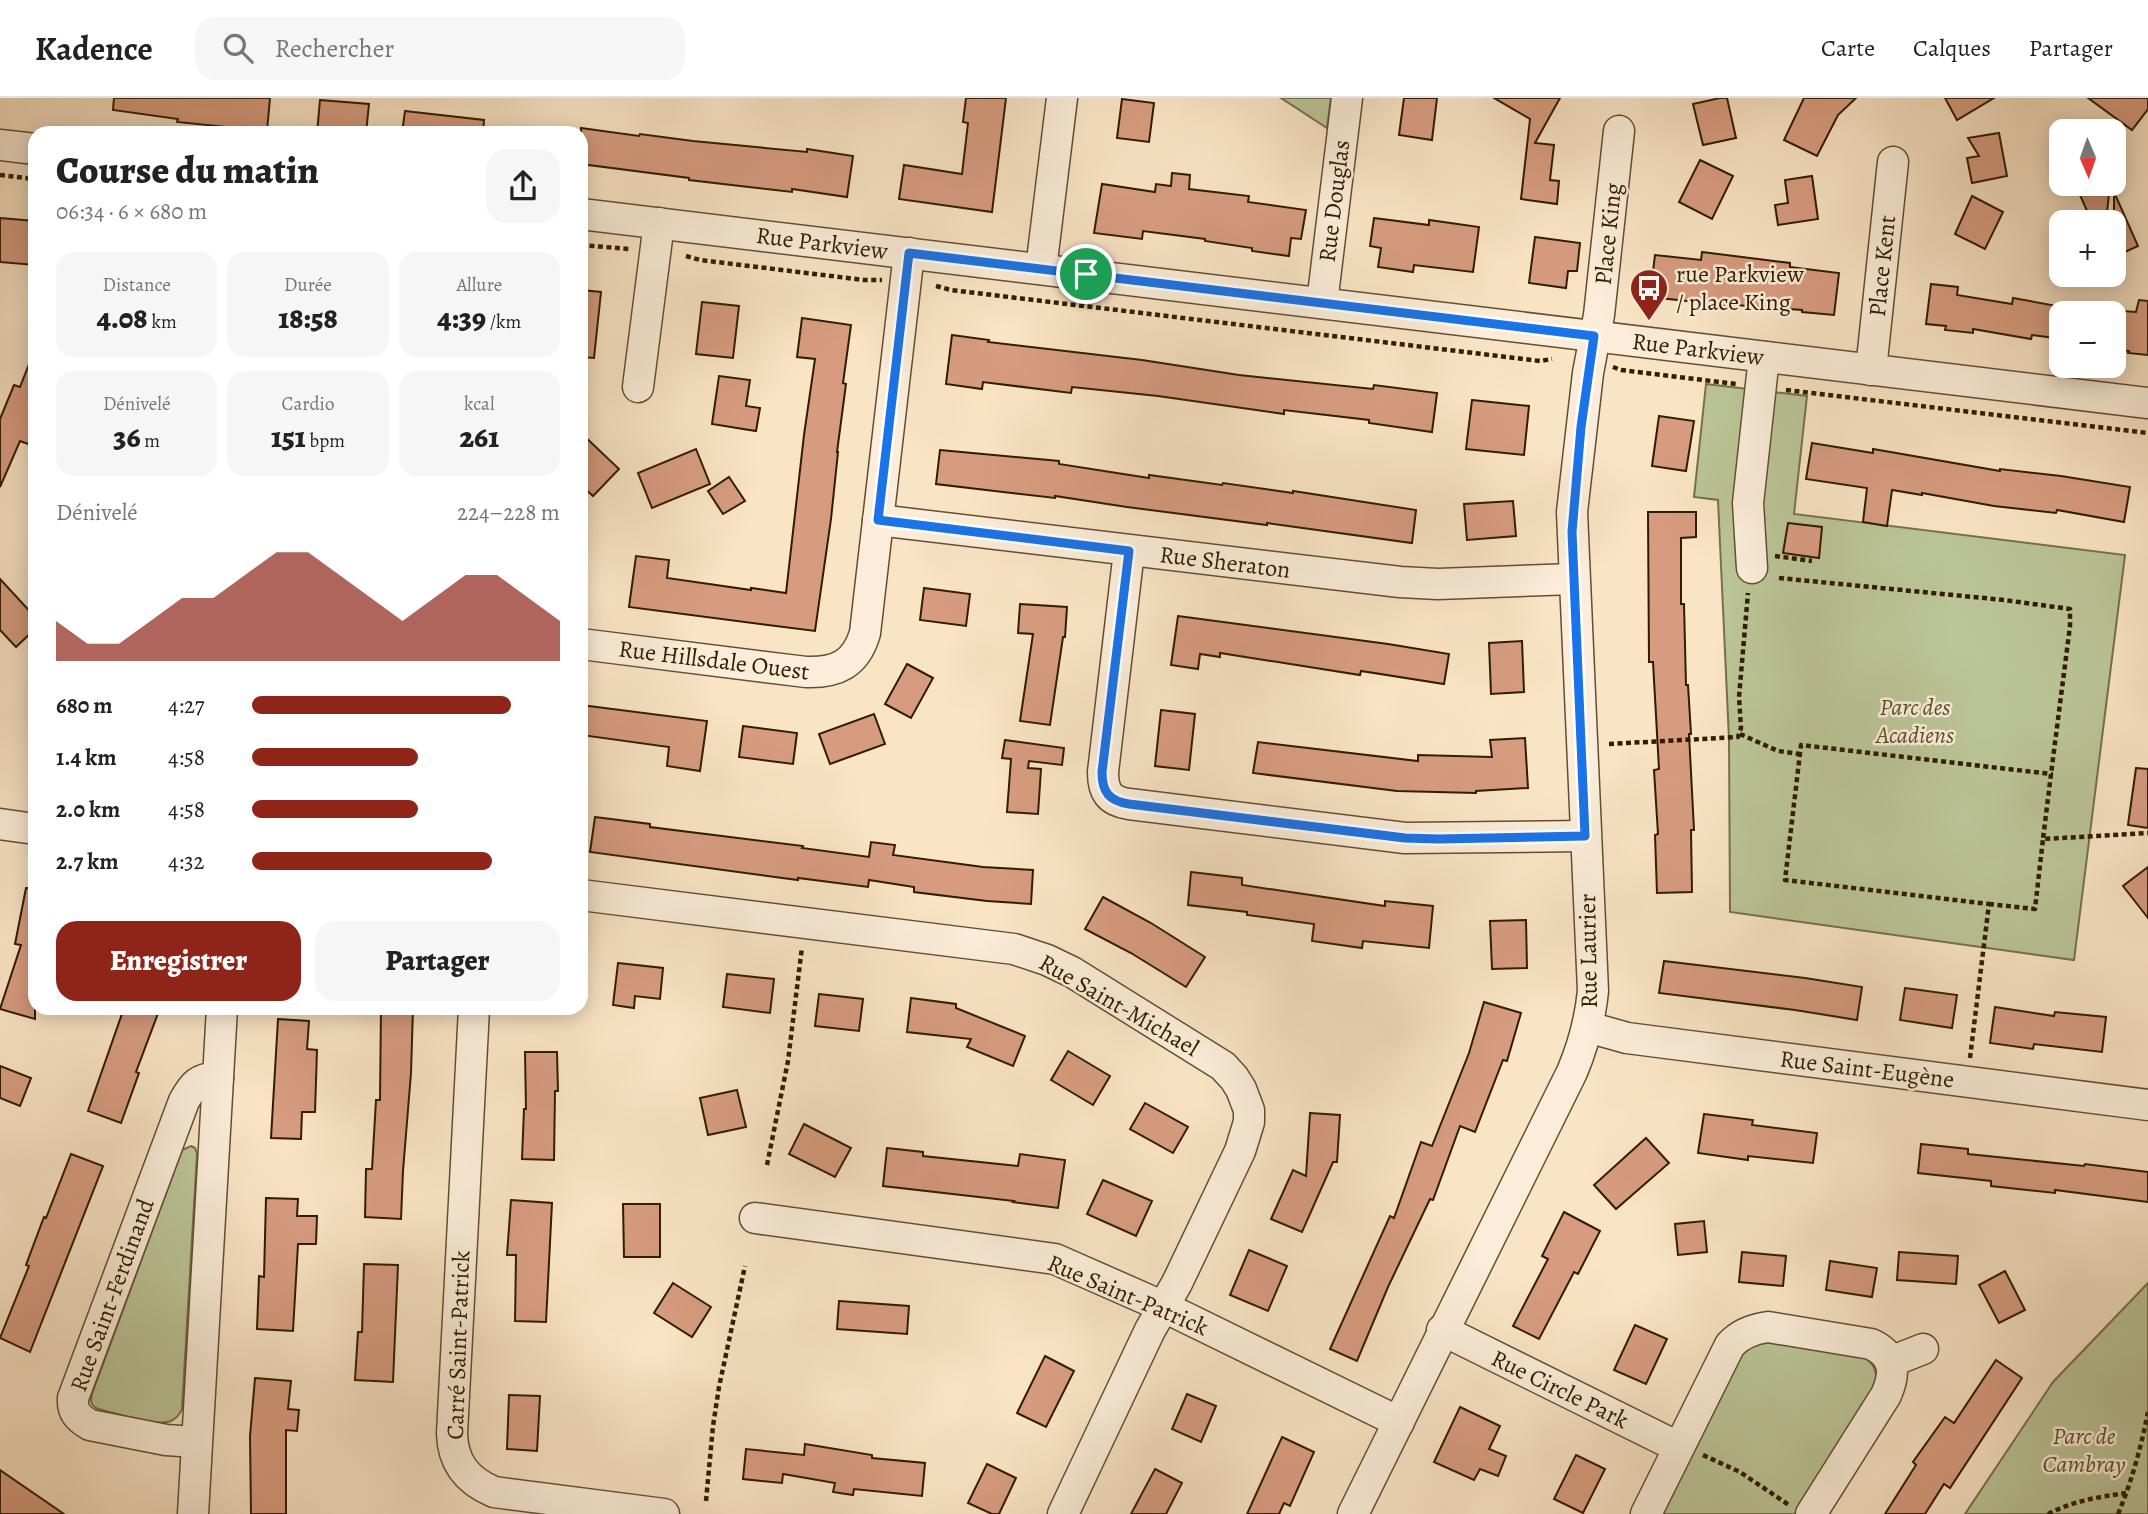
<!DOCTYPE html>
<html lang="fr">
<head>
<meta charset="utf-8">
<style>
  body { margin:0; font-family:Alegreya,serif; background:#f6f6f6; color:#222; height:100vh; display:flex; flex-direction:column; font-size:26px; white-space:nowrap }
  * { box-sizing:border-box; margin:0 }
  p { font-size:23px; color:#767676 }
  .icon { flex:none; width:38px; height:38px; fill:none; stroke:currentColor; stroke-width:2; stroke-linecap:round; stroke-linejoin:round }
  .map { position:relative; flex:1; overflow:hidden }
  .panel { position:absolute; left:28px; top:28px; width:560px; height:889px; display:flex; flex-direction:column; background:#fff; border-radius:21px; box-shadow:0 4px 18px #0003 }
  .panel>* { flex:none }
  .needle { width:46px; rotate:178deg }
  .buttons { position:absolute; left:2049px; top:21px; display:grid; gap:14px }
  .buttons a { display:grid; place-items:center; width:77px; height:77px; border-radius:14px; background:#fff; box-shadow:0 4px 18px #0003; font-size:35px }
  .pin { position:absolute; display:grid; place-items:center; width:60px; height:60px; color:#fff; margin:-30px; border:4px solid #fff; border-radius:50%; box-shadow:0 2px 7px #0007 }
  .round { display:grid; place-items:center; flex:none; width:74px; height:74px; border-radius:21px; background:#f6f6f6 }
  .summary { display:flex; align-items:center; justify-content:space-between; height:119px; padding:0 28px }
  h1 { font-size:38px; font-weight:800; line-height:52px }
  .figures { display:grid; grid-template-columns:repeat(3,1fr); gap:10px; height:119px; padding:7px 28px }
  .figures div { display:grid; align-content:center; border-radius:18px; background:#f6f6f6; text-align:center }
  .figures b { font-size:30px; font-weight:800 }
  .figures small { font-size:19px; font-weight:400 }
  .figures p { font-size:19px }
  .chart { height:196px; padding:14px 28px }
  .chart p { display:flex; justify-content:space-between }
  .chart svg { width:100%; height:126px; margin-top:7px; fill:#8f2418; opacity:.7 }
  .primary-button { display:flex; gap:14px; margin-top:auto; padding:14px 28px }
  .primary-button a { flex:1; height:80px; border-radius:21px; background:#8f2418; color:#fff; font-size:28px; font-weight:800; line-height:80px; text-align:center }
  .primary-button a+a { background:#f6f6f6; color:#222 }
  ul { padding:0 28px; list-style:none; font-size:23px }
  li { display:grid; grid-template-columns:112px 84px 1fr; align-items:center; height:52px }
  li i { height:18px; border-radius:9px; background:#8f2418 }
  header { display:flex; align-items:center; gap:42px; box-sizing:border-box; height:98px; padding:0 35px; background:#fff; border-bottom:2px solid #e0e0e0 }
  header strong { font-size:33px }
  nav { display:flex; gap:38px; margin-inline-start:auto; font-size:24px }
  .search { width:490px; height:63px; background:#f6f6f6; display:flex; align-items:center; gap:18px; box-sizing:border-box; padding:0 24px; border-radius:21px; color:#767676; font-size:26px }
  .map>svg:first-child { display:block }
  .green { fill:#bbc597; stroke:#76704c; stroke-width:2 }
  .building { fill:#d79c7f; stroke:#311c01; stroke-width:2 }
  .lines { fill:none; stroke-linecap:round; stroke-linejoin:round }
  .minor-casing { stroke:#634e32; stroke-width:33 }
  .path { stroke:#311c01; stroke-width:4.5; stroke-dasharray:5 3.5; stroke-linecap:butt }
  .minor { stroke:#fbedd9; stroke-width:30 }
  .route-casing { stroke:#fff; stroke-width:14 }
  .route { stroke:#1a73e8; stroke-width:9 }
  .labels { text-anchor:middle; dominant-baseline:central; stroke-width:5; stroke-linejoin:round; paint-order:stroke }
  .street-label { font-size:24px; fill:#311c01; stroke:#fbedd9 }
  .poi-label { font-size:24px; fill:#311c01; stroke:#fbedd9; text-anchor:start }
  .park-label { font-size:24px; font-style:italic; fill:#5a4f2e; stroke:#fbedd9 }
</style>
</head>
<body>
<header>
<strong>Kadence</strong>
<div class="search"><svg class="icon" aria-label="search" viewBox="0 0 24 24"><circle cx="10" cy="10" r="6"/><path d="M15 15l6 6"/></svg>Rechercher</div>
<nav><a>Carte</a><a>Calques</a><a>Partager</a></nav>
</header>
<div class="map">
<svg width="2148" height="1416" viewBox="0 0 2148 1416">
  <rect width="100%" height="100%" fill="#f9e4c5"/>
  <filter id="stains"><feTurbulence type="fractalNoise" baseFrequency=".00286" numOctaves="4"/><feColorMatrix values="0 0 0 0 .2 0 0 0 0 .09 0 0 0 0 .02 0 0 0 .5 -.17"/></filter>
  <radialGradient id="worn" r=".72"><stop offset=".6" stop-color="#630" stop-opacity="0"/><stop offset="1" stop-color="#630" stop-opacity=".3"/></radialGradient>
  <g class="green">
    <polygon points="1281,0 1331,0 1327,30"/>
    <polygon points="1706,286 1807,298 1794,416 2125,457 2074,862 1730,814 1729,641 1718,402 1694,399"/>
    <path d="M191 1048 195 1050 197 1056 182 1311C180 1316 177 1320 171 1323 155 1329 116 1315 98 1311 91 1307 90 1304 92 1296L182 1052Z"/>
    <polygon points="2148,1185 2148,1416 1965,1416 2053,1284"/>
    <path d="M1768 1243 1864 1259C1881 1271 1877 1281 1870 1298L1795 1416H1661L1740 1257 1746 1249Z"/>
  </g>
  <g class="building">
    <polygon points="114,0 270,0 267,33 177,24 178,21 113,12"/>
    <polygon points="966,0 1006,0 992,114 899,101 904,67 962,76 968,25 963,24"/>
    <polygon points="1404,0 1437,0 1432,42 1399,37"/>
    <polygon points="1494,0 1560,0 1535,45 1554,47 1550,82 1559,83 1557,106 1521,101 1530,21"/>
    <polygon points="1720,0 1727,0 1736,40 1703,47 1693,6"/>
    <polygon points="1804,0 1856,0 1838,17 1817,58 1784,42"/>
    <polygon points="1945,0 1994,0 1957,22"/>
    <polygon points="2088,0 2148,0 2148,11 2132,32"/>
    <polygon points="1122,1 1154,5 1149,44 1117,40"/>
    <polygon points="320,2 369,6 366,35 317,35"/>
    <polygon points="405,13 484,22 483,35 402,35"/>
    <polygon points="581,30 639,38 640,36 693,43 807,54 807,51 853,58 847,99 792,91 792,94 689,82 689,80 581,66"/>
    <polygon points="1999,35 2007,78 1972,85 1967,60 1979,58 1968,40"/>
    <polygon points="1700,62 1733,78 1712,121 1679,104"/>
    <polygon points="1172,75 1190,77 1189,91 1249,98 1248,104 1306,112 1301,141 1291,140 1289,158 1252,153 1252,150 1205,143 1205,141 1143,133 1142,141 1094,135 1102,86 1155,94 1156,86 1171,88"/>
    <polygon points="1812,78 1818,121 1778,127 1775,107 1788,105 1785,82"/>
    <polygon points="2075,86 2110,86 2106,124 2092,124"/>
    <polygon points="2114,94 2138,148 2114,159"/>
    <polygon points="1972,98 2003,114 1985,151 1955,136"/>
    <polygon points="0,120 35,123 35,167 0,164"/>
    <polygon points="1374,120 1429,127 1429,122 1479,129 1473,174 1414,167 1413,174 1378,169 1381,150 1370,148"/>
    <polygon points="1535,139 1580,145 1577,173 1568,173 1566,190 1529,185"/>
    <polygon points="1702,154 1790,165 1790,169 1839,175 1834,217 1802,214 1802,212 1735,207 1734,208 1650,199 1655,157 1701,162"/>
    <polygon points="1931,186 1958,189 1957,197 2012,206 2013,200 2062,209 2062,241 2032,237 2031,241 1973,231 1973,235 1945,232 1946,228 1926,226"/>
    <polygon points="581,192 601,194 594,260 581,259"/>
    <polygon points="2139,202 2148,203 2148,257 2128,255 2129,253 2119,252 2123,213 2136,214"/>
    <polygon points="702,204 739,208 733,260 696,256"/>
    <polygon points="802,220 851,227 843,285 846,286 837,354 838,354 831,421 815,533 629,509 636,458 669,462 667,480 751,492 751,490 786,495 804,337 815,261 797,259"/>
    <polygon points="952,237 989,242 988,244 1142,262 1239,277 1373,291 1374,287 1437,295 1432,334 1369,325 1369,322 1284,312 1284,316 1158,298 1072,289 1071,295 983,284 982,291 946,286"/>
    <polygon points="33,256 35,256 35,330 28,346 20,343 0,389 0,321 14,287 20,289"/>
    <polygon points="719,278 750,282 746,308 760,310 756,333 712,326"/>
    <polygon points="1472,302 1529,308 1524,357 1466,351"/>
    <polygon points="1659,318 1694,323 1686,373 1652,368"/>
    <polygon points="581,335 619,371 593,398 581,387"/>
    <polygon points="1812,345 1873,355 1873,351 2000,373 2000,371 2061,378 2130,389 2124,424 2057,412 2056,415 1994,408 1922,395 1922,397 1892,392 1887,428 1863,424 1867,390 1806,381"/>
    <polygon points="696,351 710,386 652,410 638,375"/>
    <polygon points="940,352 1059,363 1059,366 1149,380 1149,377 1222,387 1223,385 1293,395 1293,393 1416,412 1412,445 1267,425 1267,427 1127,409 1055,398 1055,400 936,386"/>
    <polygon points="729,379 745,403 723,416 708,393"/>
    <polygon points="1513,403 1516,438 1467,442 1464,406"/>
    <polygon points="1648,414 1696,414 1696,439 1681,440 1681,506 1684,506 1686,587 1688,587 1691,636 1689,636 1694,732 1691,732 1692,794 1657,795 1655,737 1658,736 1654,672 1659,671 1653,564 1649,564"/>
    <polygon points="1788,425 1822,429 1819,460 1783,455"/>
    <polygon points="0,481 35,519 35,531 16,549 0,532"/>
    <polygon points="924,490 970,496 966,528 920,522"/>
    <polygon points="1020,506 1067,509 1065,539 1063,539 1050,627 1020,623 1033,536 1018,535"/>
    <polygon points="1178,518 1388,546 1449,556 1444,586 1361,573 1360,577 1220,555 1220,559 1200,556 1198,571 1171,567"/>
    <polygon points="1522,543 1524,594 1491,596 1489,545"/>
    <polygon points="907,566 933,580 911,620 885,606"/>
    <polygon points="581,607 707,623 700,673 667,668 669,649 581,637"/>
    <polygon points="1161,612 1195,616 1189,672 1155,668"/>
    <polygon points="874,616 885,646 830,666 819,636"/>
    <polygon points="743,628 797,635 793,666 739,659"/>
    <polygon points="1525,640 1528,690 1476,693 1476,695 1397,693 1253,675 1258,644 1418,663 1418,657 1492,659 1490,642"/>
    <polygon points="1005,642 1064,650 1062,667 1029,663 1028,670 1041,671 1038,716 1007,714 1011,661 1002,660"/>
    <polygon points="2136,670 2148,671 2148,730 2128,727"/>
    <polygon points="595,719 650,726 650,729 803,748 802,750 869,759 871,744 895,747 893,757 983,769 1033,772 1031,806 987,803 914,794 914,789 869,782 868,789 798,780 798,782 590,754"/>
    <polygon points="2148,769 2148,820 2123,788"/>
    <polygon points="1191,774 1242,780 1242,787 1385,808 1385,803 1433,808 1429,850 1363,843 1362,850 1312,843 1314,826 1247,817 1247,814 1188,807"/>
    <polygon points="26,790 35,791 35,921 0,911 21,847 15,846"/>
    <polygon points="1103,799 1151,825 1205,859 1186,889 1131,855 1085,831"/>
    <polygon points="1526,822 1527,870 1492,871 1490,823"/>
    <polygon points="1664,863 1805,880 1862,889 1857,922 1795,912 1659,895"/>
    <polygon points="618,865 663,870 660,901 635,898 634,910 613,907"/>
    <polygon points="727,876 774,881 770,915 723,909"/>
    <polygon points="1905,890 1957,897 1952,930 1900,922"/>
    <polygon points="819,896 863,901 859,933 815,928"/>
    <polygon points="911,900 956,906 956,910 1025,938 1013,968 967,949 971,941 907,934"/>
    <polygon points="1484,904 1521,915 1507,963 1503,962 1475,1034 1460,1028 1433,1102 1430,1101 1388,1189 1357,1263 1330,1251 1390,1118 1394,1120 1421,1044 1432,1048 1469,955"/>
    <polygon points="1995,909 2054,918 2055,914 2106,919 2102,954 2034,946 2033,951 1990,945"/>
    <polygon points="124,910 160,910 136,974 139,975 121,1025 88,1013"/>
    <polygon points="381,910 413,910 411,975 403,1073 401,1121 365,1119 366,1071 372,1071 376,1002 380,1002"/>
    <polygon points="278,921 309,923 307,951 317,952 315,1014 302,1014 301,1041 271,1040"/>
    <polygon points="1068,953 1110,978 1093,1007 1051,982"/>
    <polygon points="525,954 557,954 558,993 555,993 554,1062 522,1061 524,1011 526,1011"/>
    <polygon points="0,968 31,980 20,1008 0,1000"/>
    <polygon points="737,992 746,1029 708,1037 700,1000"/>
    <polygon points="1145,1005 1188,1029 1173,1055 1130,1031"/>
    <polygon points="1310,1015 1340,1017 1337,1064 1333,1064 1302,1134 1271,1121 1293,1072 1306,1078"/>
    <polygon points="1704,1016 1753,1022 1752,1027 1817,1035 1813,1065 1748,1058 1748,1062 1698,1055"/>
    <polygon points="804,1026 851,1050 835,1079 789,1056"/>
    <polygon points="1646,1040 1669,1065 1616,1111 1594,1087"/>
    <polygon points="1921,1046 1968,1051 1968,1056 2084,1068 2085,1066 2148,1074 2148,1104 2055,1092 2055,1095 1991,1088 1991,1083 1918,1075"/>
    <polygon points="887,1050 923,1054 923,1058 1018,1068 1020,1056 1065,1062 1058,1110 1013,1104 1014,1103 883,1088"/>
    <polygon points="71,1056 103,1068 30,1254 0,1240 29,1168 26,1167 44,1119 46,1120"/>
    <polygon points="1103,1082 1152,1103 1136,1138 1087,1116"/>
    <polygon points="266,1100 298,1101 297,1118 317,1118 316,1146 298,1146 293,1233 257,1231 259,1178 264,1179"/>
    <polygon points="511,1102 552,1105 546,1224 515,1223 516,1157 507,1157"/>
    <polygon points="623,1106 660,1106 660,1159 624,1159"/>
    <polygon points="1564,1114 1600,1133 1578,1176 1574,1174 1539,1241 1513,1228 1548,1161 1542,1158"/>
    <polygon points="1704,1123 1707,1154 1678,1157 1675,1126"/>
    <polygon points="1249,1152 1287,1168 1268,1213 1230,1197"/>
    <polygon points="1742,1154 1786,1158 1783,1188 1739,1184"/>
    <polygon points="1899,1154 1958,1158 1956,1186 1897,1182"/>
    <polygon points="1830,1163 1877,1170 1872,1199 1826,1192"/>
    <polygon points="364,1166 398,1167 393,1284 355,1282 358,1234 362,1234"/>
    <polygon points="2005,1173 2025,1212 1999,1225 1979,1187"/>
    <polygon points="673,1185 711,1209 692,1239 654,1215"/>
    <polygon points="839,1203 909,1208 907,1236 837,1231"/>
    <polygon points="1635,1227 1667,1241 1646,1286 1614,1272"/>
    <polygon points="1045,1258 1074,1273 1046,1329 1017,1315"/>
    <polygon points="1996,1262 2022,1280 1950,1390 1944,1386 1925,1416 1885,1416 1916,1367 1913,1364 1945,1319 1954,1325"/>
    <polygon points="255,1280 291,1283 288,1311 299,1312 297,1333 286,1332 286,1416 251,1416 250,1338"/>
    <polygon points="1187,1296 1216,1308 1201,1344 1172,1331"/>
    <polygon points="509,1297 540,1298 537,1353 507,1351"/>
    <polygon points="1460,1309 1500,1328 1489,1351 1506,1358 1498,1378 1480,1371 1474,1382 1434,1364"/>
    <polygon points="1282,1339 1314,1354 1290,1408 1284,1405 1279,1416 1247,1416"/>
    <polygon points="805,1346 872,1357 872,1360 925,1365 922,1398 854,1391 853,1397 833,1394 835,1385 783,1376 782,1385 743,1381 746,1351 804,1357"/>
    <polygon points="1576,1357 1605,1371 1583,1415 1554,1401"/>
    <polygon points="987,1366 1016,1380 999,1416 992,1416 968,1405"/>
    <polygon points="1155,1371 1182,1385 1166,1416 1131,1416"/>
    <polygon points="0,1372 64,1416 0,1416"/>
  </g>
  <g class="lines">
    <defs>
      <g id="minor">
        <polyline points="0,47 35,51"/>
        <polyline points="581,116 2148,305"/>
        <polyline points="1041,171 1062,0"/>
        <polyline points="1322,205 1347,0"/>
        <polyline points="1871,272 1893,64"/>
        <polyline points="638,289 659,125"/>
        <polyline points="878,422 1400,484 1438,486 1574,481"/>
        <path d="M1129 453 1103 674C1103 694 1109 703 1129 706L1405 740 1585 738"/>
        <polyline points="1752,470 1748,405 1764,259"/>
        <path d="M581 546 806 574C837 575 856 566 865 535L909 155"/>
        <polyline points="0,726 35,731"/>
        <polyline points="581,797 1014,851 1047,862 1072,874 1223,968 1234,980 1241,991 1249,1012 1249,1024 1240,1053 1177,1185 1150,1232 1063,1416"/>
        <path d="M474 910 452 1336C453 1366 468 1383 494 1394L664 1416"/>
        <polyline points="1588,929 1627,940 2148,1007"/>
        <polyline points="755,1120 1055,1161 1164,1209 1399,1324"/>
        <polyline points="1442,1232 1678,1349"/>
        <polyline points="1890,1264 1923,1251"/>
        <path d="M196 1344 166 1342 90 1327C78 1320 72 1314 73 1300L184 1003C193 987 199 979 218 980"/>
        <polyline points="193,1416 222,910"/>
        <path d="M1353 1416 1572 974C1583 948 1590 922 1593 893L1572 414 1588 275 1599 217 1619 33"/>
        <path d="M1646 1416 1730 1247C1740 1236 1753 1231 1768 1229L1871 1246C1895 1257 1896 1275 1886 1297L1811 1416"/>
      </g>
    </defs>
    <use href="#minor" class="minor-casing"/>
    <g class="path">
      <polyline points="0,77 35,81"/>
      <polyline points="581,147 629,151"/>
      <polyline points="686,158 700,162 864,182 882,182"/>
      <polyline points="936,188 951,192 1540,263 1552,261"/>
      <polyline points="1613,269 1621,272 1736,286"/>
      <polyline points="1786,292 2148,335"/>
      <polyline points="1775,458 1812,463"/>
      <polyline points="1779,480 2004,502 2070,511 2070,528 2051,676"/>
      <polyline points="1740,636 1778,653 1800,656"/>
      <polyline points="1609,646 1738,639 1741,630 1739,599 1748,495"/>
      <polyline points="1989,806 2035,811 2043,741 2148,735"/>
      <polyline points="1970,960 1989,806 1785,782 1801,647 2051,676 2043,741"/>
      <polyline points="767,1067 788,963 802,849"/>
      <polyline points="1703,1357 1740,1374 1789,1407"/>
      <polyline points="706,1403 713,1328 719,1289 745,1168"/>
      <path d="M2048 1416C2073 1403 2098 1399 2126 1395"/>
      <path d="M2118 1416C2132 1383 2141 1349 2148 1314"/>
    </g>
    <use href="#minor" class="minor"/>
  </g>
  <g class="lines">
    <defs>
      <path id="route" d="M909 155 1594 238 1581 329 1572 434 1585 738 1439 741 1405 740 1129 706C1109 703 1102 694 1102 674L1129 453 878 422Z"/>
    </defs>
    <use href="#route" class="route-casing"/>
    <use href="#route" class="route"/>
  </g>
  <defs>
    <symbol id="bus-pin" viewBox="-11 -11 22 30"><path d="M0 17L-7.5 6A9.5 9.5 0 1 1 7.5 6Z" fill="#8f2418" stroke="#fbedd9"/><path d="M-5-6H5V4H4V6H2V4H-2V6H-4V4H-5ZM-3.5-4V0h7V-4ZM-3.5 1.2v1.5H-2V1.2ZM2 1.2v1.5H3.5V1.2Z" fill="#fff"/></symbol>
  </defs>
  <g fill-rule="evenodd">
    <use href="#bus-pin" x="1627" y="168" width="44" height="60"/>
  </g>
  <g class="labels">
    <g class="street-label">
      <text transform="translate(1334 103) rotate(-83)">Rue Douglas</text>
      <text transform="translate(1608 136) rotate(-84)">Place King</text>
      <text transform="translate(822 145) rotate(7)">Rue Parkview</text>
      <text transform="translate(1882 168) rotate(-84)">Place Kent</text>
      <text transform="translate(1698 251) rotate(7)">Rue Parkview</text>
      <text transform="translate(1225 464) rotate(7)">Rue Sheraton</text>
      <text transform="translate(714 562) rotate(7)">Rue Hillsdale Ouest</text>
      <text transform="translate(1588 853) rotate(-91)">Rue Laurier</text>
      <text transform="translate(1119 907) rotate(30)">Rue Saint-Michael</text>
      <text transform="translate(1867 971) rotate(7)">Rue Saint-Eugène</text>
      <text transform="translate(112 1197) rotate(-70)">Rue Saint-Ferdinand</text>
      <text transform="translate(1128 1197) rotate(23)">Rue Saint-Patrick</text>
      <text transform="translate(458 1247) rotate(-88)">Carré Saint-Patrick</text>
      <text transform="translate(1560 1291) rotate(26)">Rue Circle Park</text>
    </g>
    <g class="poi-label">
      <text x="1676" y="176">rue Parkview<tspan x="1676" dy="28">/ place King</tspan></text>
    </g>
    <g class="park-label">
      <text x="1915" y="609">Parc des<tspan x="1915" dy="28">Acadiens</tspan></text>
      <text x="2084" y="1338">Parc de<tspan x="2084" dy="28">Cambray</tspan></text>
    </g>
  </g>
  <rect width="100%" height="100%" filter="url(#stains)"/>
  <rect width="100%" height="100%" fill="url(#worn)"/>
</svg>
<div class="buttons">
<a><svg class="needle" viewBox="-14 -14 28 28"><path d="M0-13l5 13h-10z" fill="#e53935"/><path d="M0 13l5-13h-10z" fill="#767676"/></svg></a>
<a>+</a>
<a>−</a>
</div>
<div class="pin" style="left:1086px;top:176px;background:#1e9e55"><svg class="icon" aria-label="arrive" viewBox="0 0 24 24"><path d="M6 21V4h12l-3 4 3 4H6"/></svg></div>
<section class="panel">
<div class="summary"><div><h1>Course du matin</h1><p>06:34 · 6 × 680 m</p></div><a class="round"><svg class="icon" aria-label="share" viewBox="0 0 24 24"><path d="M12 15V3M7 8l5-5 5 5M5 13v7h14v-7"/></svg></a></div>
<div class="figures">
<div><p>Distance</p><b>4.08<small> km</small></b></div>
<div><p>Durée</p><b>18:58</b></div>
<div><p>Allure</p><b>4:39<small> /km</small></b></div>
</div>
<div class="figures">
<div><p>Dénivelé</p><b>36<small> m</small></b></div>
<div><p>Cardio</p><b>151<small> bpm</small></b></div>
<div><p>kcal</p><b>261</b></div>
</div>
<div class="chart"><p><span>Dénivelé</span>224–228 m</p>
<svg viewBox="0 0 160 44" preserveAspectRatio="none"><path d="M0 44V30L10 38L20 38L30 30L40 22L50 22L60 14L70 6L80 6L90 14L100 22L110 30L120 22L130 14L140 14L150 22L160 30V44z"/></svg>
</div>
<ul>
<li><b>680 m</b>4:27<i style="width:84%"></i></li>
<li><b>1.4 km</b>4:58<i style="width:54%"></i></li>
<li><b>2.0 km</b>4:58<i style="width:54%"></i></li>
<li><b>2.7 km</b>4:32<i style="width:78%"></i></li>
</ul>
<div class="primary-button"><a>Enregistrer</a><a>Partager</a></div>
</section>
</div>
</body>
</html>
